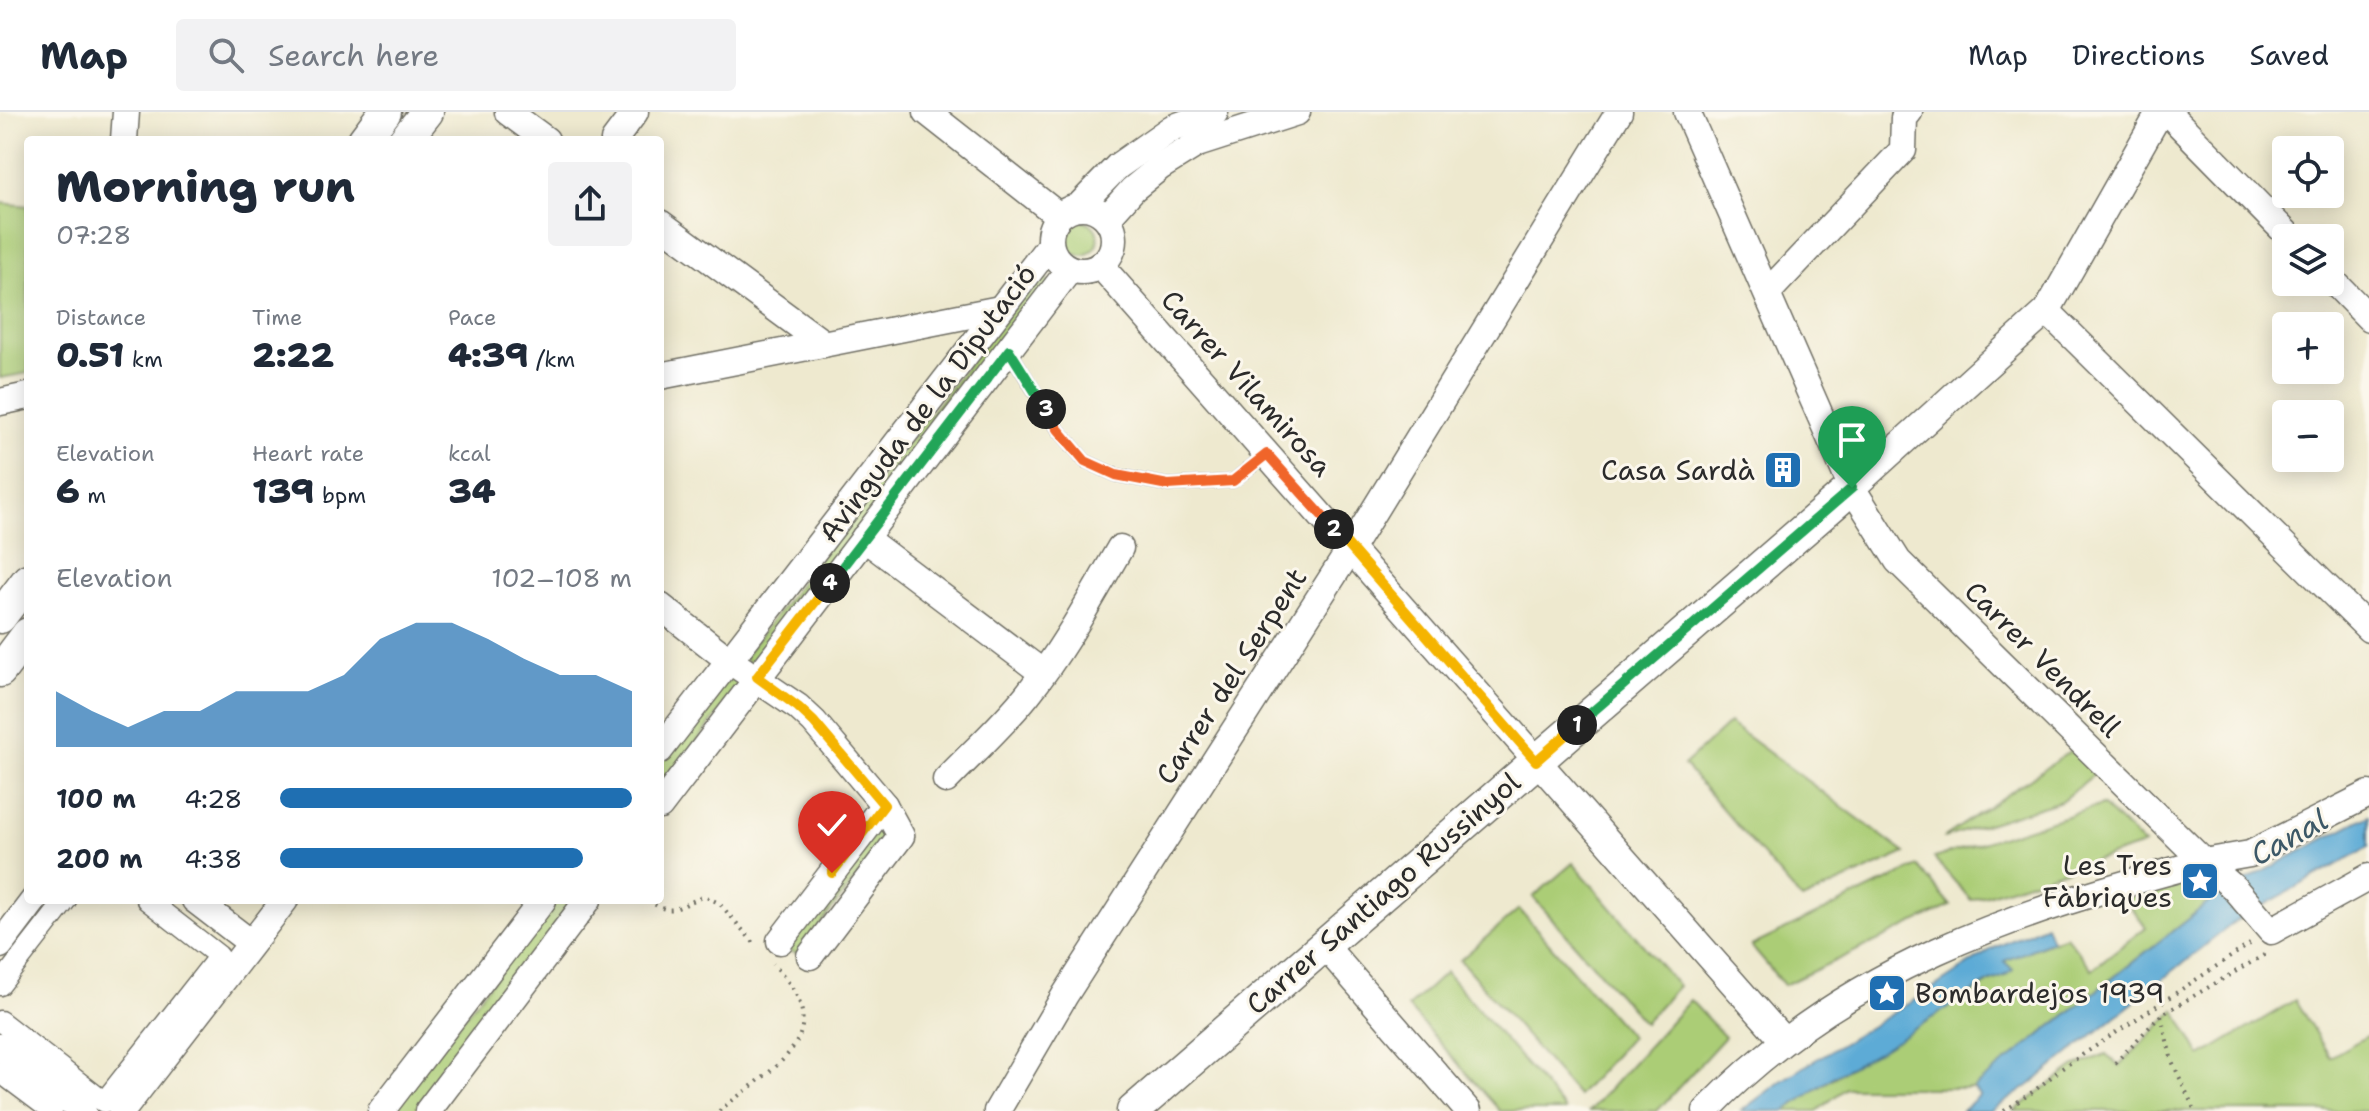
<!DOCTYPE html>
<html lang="en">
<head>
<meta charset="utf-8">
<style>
  body { margin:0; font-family:"Shantell Sans",sans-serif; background:#f2f2f3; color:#1f2937; height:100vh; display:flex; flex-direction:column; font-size:30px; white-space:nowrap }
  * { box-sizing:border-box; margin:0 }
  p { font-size:26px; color:#747a83 }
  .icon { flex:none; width:44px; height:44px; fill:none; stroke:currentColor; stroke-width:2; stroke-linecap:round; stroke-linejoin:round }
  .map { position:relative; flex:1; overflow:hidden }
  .sheet { position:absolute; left:24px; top:24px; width:640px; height:768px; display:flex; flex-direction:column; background:#fff; border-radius:8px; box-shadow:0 4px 20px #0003 }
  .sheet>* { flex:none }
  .tools { position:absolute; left:2272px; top:24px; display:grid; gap:16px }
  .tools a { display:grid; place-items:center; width:72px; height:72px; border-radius:8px; background:#fff; box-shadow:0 4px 20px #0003; font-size:40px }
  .pin { position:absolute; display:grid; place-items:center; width:68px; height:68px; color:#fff; margin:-82px -34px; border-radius:50% 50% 50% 0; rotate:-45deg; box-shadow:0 0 8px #0007 }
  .pin .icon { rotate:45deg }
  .km { position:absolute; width:40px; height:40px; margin:-20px; border-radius:50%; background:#222; color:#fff; font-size:22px; line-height:40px; text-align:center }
  .round { display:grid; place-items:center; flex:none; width:84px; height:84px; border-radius:8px; background:#f2f2f3 }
  .headline { display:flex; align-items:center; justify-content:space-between; height:136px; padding:0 32px }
  h1 { font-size:44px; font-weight:800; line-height:60px }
  .stats { display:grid; grid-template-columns:repeat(3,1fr); gap:12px; height:136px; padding:8px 32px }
  .stats div { display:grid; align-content:center }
  .stats b { font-size:34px; font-weight:800 }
  .stats small { font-size:22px; font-weight:400 }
  .stats p { font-size:22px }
  .chart { height:224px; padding:16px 32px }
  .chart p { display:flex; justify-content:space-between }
  .chart svg { width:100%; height:144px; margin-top:8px; fill:#1f6fb2; opacity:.7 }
  ul { padding:0 32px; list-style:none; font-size:26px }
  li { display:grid; grid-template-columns:128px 96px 1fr; align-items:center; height:60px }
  li i { height:20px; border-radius:10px; background:#1f6fb2 }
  header { display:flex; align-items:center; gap:48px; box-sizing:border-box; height:112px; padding:0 40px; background:#fff; border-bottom:2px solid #e0e1e3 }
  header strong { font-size:38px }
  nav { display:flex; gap:44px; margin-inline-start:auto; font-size:28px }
  .search { width:560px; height:72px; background:#f2f2f3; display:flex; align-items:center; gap:20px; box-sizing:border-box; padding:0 28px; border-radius:8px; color:#747a83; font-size:30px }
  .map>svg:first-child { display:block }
  .green { fill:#abcd76; stroke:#6b7c50; stroke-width:2 }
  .water { fill:#5dabd6; stroke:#446b80; stroke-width:2 }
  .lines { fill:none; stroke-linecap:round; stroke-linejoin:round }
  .service-casing { stroke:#6f6e64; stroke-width:15 }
  .pedestrian-casing { stroke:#6f6e64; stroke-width:23 }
  .minor-casing { stroke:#6f6e64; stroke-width:29 }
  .tertiary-casing { stroke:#6f6e64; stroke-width:35 }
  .path { stroke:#6f6e64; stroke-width:4; stroke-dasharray:2 6; stroke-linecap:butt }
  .service { stroke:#fff; stroke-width:12 }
  .pedestrian { stroke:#fff; stroke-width:20 }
  .minor { stroke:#fff; stroke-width:26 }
  .tertiary { stroke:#fff; stroke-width:32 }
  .split-1-casing { stroke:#fff; stroke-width:16 }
  .split-2-casing { stroke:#fff; stroke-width:16 }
  .split-3-casing { stroke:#fff; stroke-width:16 }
  .split-4-casing { stroke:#fff; stroke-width:16 }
  .split-5-casing { stroke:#fff; stroke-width:16 }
  .split-1 { stroke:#22a559; stroke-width:10 }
  .split-2 { stroke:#f5b400; stroke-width:10 }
  .split-3 { stroke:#f0652b; stroke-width:10 }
  .split-4 { stroke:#22a559; stroke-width:10 }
  .split-5 { stroke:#f5b400; stroke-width:10 }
  .labels { text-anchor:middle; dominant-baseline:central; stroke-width:6; stroke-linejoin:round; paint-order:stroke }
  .street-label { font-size:28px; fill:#2b2b2b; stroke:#fbf7ec }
  .poi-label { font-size:28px; fill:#2b2b2b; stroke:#fbf7ec; text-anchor:end }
  .water-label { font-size:30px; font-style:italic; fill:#3c5867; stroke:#fbf7ec }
</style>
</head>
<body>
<header>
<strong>Map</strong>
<div class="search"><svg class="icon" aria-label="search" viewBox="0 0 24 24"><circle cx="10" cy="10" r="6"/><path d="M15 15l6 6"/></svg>Search here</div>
<nav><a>Map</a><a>Directions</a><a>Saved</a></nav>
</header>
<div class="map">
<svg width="2369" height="999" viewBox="0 0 2369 999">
  <rect width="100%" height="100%" fill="#fbf7ec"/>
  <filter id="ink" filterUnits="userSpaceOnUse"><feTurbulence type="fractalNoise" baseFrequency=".0125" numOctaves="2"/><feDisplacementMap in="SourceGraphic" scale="16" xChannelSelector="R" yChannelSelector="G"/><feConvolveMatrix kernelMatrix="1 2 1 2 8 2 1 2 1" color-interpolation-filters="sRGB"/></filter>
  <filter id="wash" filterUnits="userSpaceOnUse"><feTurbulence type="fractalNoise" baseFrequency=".006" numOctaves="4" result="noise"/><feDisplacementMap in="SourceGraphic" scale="32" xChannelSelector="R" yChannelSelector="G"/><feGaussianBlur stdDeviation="1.8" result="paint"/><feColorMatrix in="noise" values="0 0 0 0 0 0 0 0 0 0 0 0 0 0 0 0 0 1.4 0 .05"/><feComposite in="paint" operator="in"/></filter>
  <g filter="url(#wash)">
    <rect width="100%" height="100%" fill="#eee9cf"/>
    <g class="green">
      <polygon points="0,91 28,94 28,261 0,266"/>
      <circle cx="1081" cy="126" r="17"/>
      <polygon points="1039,160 1051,171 756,554 743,546"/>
      <polygon points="732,559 744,568 660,678 660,652"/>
      <polygon points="1729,611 1905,741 1802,788 1684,653"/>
      <polygon points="2072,638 2096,661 2061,689 1943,726"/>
      <polygon points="2102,693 2144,733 1971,788 1934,746"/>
      <polygon points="882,711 888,724 798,842 787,838"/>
      <polygon points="1573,751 1678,874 1644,911 1533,785"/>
      <polygon points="1918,754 1951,794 1784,873 1751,834"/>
      <path d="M2199 764 2217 784 1973 976H1846L1817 999H1785C1851 952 1922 912 1991 869L2005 864 2003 849 2066 824 2092 857 2146 815 2124 787Z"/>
      <polygon points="555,788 576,788 415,999 391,999"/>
      <polygon points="1519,797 1631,925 1578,984 1460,848"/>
      <polygon points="1446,860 1565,998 1564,999 1500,999 1408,895"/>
      <polygon points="1690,888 1725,925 1657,999 1589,999"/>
      <polygon points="2295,888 2330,945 2369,923 2369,999 2014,999 2074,955 2106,942 2119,954 2175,898 2201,944"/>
    </g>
    <g class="water">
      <polygon points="2369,703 2369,735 2237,808 2031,972 1991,999 1962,999 1980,983 1973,976 2217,784"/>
      <polygon points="2046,813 2052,829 2004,849 2013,858 2005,864 1990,869 1883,937 1836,963 1785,999 1741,999 1784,967 1916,887 1992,837"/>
    </g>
  </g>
  <g filter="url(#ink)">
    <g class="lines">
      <defs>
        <polyline id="service" points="1009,238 1058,317 1085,349 1116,363 1168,373 1233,369 1267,342"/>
        <g id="pedestrian">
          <polyline points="0,873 66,788"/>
          <polyline points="0,909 104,990 219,844 147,788"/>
          <polyline points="0,960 52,999"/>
        </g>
        <g id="minor">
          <polyline points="508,0 546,28"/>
          <polyline points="927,0 1059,104"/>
          <polyline points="1687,0 1852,376 1898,449 2204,750 2250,742 2369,682"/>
          <polyline points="2167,0 2291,126"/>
          <polyline points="124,28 126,0"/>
          <polyline points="614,28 635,0"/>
          <circle cx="1082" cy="127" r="32"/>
          <polyline points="1078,95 1118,54 1172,16 1215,0"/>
          <polyline points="1107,106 1133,77 1160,55 1197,32 1297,0"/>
          <polyline points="660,111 824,232"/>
          <polyline points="1100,153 1784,929"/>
          <polyline points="2330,166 2369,206"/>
          <polyline points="1768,180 1903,38 1904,6 1909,0"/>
          <polyline points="2047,199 2369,517"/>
          <polyline points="660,264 1000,197"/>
          <polyline points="0,290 28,284"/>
          <polyline points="1852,376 2047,199 2160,0"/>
          <polyline points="864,426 1043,561"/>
          <polyline points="660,494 730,549 798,595 814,610 884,693 901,724 810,844"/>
          <polyline points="660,638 1050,133"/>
          <path d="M946 668C973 640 1003 613 1027 583 1063 538 1091 486 1120 436"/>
          <polyline points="660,694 1070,157"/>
          <polyline points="195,788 251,831"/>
          <polyline points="780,829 884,693"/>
          <polyline points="0,833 34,788"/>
          <polyline points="1324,833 1468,999"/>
          <polyline points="0,935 83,999"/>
          <polyline points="122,999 285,788"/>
          <polyline points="381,999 543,788"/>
          <polyline points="428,999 588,788"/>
          <polyline points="997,999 1065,883 1351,436 1619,0"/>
          <path d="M1706 999C1845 855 2016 800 2204 750L2234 776 2271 819 2369 765"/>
        </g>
        <g id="tertiary">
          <polyline points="364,28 385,0"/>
          <polyline points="405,28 427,0"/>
          <polyline points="0,505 28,468"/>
          <polyline points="0,559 28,522"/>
          <polyline points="1133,999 1852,376"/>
        </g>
      </defs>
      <use href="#service" class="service-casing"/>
      <use href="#pedestrian" class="pedestrian-casing"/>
      <use href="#minor" class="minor-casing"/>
      <use href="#tertiary" class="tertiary-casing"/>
      <g class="path">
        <path d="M648 788C673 807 680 793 704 784L719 791 754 831"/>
        <polyline points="2161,904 2172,949 2195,999"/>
        <polyline points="2115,951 2161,903 2264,843 2263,841"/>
        <path d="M719 999C774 954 843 924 773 852"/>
        <polyline points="2004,999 2034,979 2061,957 2250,832"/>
      </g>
      <use href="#service" class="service"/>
      <use href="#pedestrian" class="pedestrian"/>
      <use href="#minor" class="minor"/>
      <use href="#tertiary" class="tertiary"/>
    </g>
  </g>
  <g class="lines" filter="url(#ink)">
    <defs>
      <polyline id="split-1" points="1577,613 1852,376"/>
      <polyline id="split-2" points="1334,417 1536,649 1577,613"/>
      <polyline id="split-3" points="1046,297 1058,317 1085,349 1116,363 1168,373 1233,369 1267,342 1334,417"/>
      <polyline id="split-4" points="830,471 1009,238 1046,297"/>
      <polyline id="split-5" points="830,471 757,565 798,595 814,610 884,693 832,761"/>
    </defs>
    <use href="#split-1" class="split-1-casing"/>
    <use href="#split-2" class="split-2-casing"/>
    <use href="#split-3" class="split-3-casing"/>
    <use href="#split-4" class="split-4-casing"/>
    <use href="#split-5" class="split-5-casing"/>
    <use href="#split-1" class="split-1"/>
    <use href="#split-2" class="split-2"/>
    <use href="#split-3" class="split-3"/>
    <use href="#split-4" class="split-4"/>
    <use href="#split-5" class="split-5"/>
  </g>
  <defs>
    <symbol id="building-square" viewBox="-11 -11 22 22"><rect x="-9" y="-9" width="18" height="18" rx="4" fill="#1f6fb2" stroke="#fbf7ec"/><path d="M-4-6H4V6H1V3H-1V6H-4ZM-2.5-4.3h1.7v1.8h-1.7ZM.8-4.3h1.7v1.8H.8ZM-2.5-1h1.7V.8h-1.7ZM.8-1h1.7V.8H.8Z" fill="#fff"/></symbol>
    <symbol id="sight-square" viewBox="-11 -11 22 22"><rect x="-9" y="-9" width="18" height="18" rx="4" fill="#1f6fb2" stroke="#fbf7ec"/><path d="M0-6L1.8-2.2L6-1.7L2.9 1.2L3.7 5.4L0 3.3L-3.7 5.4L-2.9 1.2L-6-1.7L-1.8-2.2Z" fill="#fff"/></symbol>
  </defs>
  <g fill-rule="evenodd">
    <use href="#building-square" x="1761" y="336" width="44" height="44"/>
    <use href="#sight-square" x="2178" y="747" width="44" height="44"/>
    <use href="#sight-square" x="1865" y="859" width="44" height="44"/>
  </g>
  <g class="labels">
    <g class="street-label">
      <text transform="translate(1247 271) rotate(48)">Carrer Vilamirosa</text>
      <text transform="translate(927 291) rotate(-53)">Avinguda de la Diputació</text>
      <text transform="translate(2043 547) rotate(45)">Carrer Vendrell</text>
      <text transform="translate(1231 564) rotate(-57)">Carrer del Serpent</text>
      <text transform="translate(1383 781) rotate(-41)">Carrer Santiago Russinyol</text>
    </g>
    <g class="poi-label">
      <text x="1755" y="358">Casa Sardà</text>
      <text x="2172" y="753">Les Tres<tspan x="2172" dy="32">Fàbriques</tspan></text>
      <text x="1915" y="881" text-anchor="start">Bombardejos 1939</text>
    </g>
    <g class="water-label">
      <text transform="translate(2289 725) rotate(-29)">Canal</text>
    </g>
  </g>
</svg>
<div class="tools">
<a><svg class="icon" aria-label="locate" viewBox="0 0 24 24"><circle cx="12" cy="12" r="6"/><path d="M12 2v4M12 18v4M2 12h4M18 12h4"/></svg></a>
<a><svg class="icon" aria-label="layers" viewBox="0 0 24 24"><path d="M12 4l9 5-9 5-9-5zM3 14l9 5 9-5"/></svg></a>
<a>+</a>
<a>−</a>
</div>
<div class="pin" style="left:1852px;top:376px;background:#1e9e55"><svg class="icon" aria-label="arrive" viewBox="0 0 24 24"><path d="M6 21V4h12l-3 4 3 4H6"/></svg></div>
<div class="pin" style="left:832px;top:761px;background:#d93025"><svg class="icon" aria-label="check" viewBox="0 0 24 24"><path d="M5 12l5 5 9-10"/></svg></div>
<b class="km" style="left:1577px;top:613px">1</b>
<b class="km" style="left:1334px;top:417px">2</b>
<b class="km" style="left:1046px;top:297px">3</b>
<b class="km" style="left:830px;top:471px">4</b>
<section class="sheet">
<div class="headline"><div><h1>Morning run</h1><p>07:28</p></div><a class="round"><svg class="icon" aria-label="share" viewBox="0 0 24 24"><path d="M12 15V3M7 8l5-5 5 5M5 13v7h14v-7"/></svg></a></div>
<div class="stats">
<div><p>Distance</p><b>0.51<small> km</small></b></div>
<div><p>Time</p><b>2:22</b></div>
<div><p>Pace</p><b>4:39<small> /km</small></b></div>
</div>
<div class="stats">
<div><p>Elevation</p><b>6<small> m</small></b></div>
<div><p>Heart rate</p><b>139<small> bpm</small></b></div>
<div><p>kcal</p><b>34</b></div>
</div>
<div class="chart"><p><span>Elevation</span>102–108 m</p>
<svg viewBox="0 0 160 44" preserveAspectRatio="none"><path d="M0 44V27L10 33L20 38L30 33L40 33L50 27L60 27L70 27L80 22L90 11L100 6L110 6L120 11L130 17L140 22L150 22L160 27V44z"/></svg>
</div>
<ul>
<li><b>100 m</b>4:28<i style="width:100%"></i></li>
<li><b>200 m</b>4:38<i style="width:86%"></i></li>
</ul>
</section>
</div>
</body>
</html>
